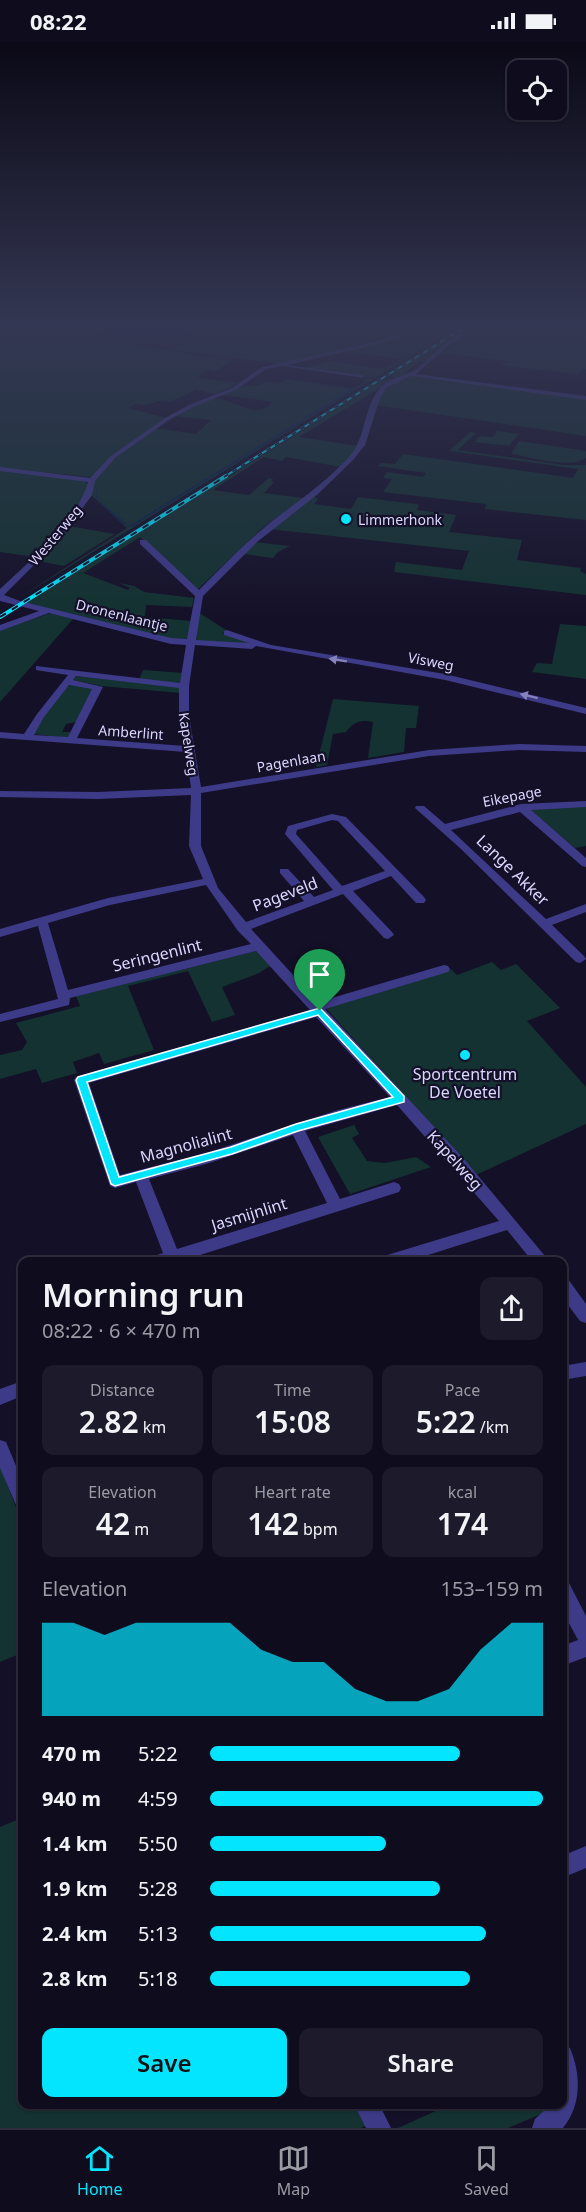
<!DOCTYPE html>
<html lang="en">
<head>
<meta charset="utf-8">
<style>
  body { margin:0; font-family:"Noto Sans",sans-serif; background:#1d1a2b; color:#f1f3f6; height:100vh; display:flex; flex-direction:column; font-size:22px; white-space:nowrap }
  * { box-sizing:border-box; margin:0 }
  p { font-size:20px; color:#9b9ba4 }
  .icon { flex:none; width:33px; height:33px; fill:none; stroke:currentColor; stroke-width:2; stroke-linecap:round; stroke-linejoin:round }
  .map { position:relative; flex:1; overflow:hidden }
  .sheet { position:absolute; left:18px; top:1215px; width:549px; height:852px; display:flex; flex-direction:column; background:#0f0c1e; border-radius:12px; box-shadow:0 2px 4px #0004,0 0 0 2px #2f2c3c }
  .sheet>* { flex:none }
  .controls { position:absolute; left:507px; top:18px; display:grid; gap:12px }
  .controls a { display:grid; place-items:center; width:60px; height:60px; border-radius:12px; background:#0f0c1e; box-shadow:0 2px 4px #0004,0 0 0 2px #2f2c3c; font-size:30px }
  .pin { position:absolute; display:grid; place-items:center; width:51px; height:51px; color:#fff; margin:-62px -26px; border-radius:50% 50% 50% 0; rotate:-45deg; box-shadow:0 0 6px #0007 }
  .pin .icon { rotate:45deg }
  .round { display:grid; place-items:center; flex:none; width:63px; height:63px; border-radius:12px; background:#1d1a2b }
  .summary { display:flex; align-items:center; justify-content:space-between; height:102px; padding:0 24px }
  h1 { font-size:33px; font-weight:600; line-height:45px }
  .stats { display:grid; grid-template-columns:repeat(3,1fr); gap:9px; height:102px; padding:6px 24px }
  .stats div { display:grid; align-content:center; border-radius:12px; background:#1d1a2b; text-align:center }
  .stats b { font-size:30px; font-weight:600 }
  .stats small { font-size:16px; font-weight:400 }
  .stats p { font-size:16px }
  .chart { height:168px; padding:12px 24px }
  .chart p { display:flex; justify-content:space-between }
  .chart svg { width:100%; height:108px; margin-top:6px; fill:#03e5ff; opacity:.7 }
  .primary-button { display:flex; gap:12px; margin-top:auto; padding:12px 24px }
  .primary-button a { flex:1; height:69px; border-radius:12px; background:#03e5ff; color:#111; font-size:24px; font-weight:600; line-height:69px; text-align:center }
  .primary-button a+a { background:#1d1a2b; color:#f1f3f6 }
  ul { padding:0 24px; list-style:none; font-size:20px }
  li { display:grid; grid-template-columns:96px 72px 1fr; align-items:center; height:45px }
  li i { height:15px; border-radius:8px; background:#03e5ff }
  .status { display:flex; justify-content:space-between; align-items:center; height:42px; padding:0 30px; background:#0f0c1e; direction:ltr }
  .status svg { height:16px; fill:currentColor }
  .tabs { display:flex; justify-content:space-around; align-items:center; height:84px; border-top:2px solid #2f2c3c; background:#0f0c1e; font-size:16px; color:#9b9ba4 }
  .tabs a { display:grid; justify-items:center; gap:3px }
  .tabs .on { color:#03e5ff }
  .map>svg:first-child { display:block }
  .green { fill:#133231 }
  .water { fill:#0c234b }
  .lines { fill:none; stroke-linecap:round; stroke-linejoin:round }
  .stream { stroke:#0c234b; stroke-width:1.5 }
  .minor { fill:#3d3a88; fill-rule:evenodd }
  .rail-far1-casing { stroke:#03e5ff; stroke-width:2 }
  .rail-casing { stroke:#03e5ff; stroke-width:4 }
  .rail-far1 { stroke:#141028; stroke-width:1.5; stroke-dasharray:5; stroke-linecap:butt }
  .rail { stroke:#141028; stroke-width:2; stroke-dasharray:7; stroke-linecap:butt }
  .oneway { fill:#8581be }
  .route { fill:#03e5ff; stroke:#fff; stroke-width:1.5; fill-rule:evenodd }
  .poi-dot { fill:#03e5ff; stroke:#141028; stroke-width:2 }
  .labels { text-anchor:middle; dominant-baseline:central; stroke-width:4.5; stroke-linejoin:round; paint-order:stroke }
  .far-poi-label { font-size:14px; fill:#dcd7ff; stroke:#141028; text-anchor:start }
  .far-street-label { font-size:14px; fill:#dcd7ff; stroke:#141028 }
  .street-label { font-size:16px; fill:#dcd7ff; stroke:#141028 }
  .poi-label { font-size:16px; fill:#dcd7ff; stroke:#141028 }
</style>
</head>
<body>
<div class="status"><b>08:22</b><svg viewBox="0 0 49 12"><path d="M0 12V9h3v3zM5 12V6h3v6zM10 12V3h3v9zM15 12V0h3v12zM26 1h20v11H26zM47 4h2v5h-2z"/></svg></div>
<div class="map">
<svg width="586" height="2086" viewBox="0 0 586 2086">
  <rect width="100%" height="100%" fill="#141028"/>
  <g class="green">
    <polygon points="0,286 52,286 80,291 59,286 103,286 96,294 88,292 142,305 232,318 215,330 206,328 197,335 239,341 215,352 196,348 171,360 163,358 145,363 136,362 128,366 166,376 118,410 91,435 0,426"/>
    <polygon points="186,286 420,286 381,298 278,322 172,308 194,293"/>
    <polygon points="427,286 456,286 374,336 306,326 330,319 375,326 387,325 384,328 412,310 400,317 344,309 380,301"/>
    <polygon points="464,286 471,286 442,305 426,320 419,319 405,331 409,332 397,336 388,334"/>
    <polygon points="507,286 539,289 541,286 586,286 586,327 583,327 577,332 500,323 503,321 514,320 441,311 475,287 501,290"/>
    <polygon points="412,333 586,356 586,394 375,363 385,345"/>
    <polygon points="390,336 395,337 299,395 359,404 341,425 286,415 282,419 264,415 213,448 249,453 269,436 273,437 271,439 274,440 264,451 303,456 260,488 197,548 140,495 83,531 128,548 130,546 119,541 134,544 144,550 194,556 192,565 146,563 145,575 192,579 189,596 180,598 163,595 27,561 379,340"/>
    <path d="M286 337 352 347 129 485 368 339 359 341 365 337H373L14 559 127 486 91 453 94 440 114 417 155 386 196 392 211 378 173 374C184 369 199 358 212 357 233 354 255 381 273 360L223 353 244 344H258L265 340 280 341Z"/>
    <polygon points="497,389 519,392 509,404 475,400 479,394 493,395"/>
    <polygon points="470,390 476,391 458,408 564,423 586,423 586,478 485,467 486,462 383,450 392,437 383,436 387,430 423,435 426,431 378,424 381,421 395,422 403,412 573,436 578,427 449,409"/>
    <path d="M519 399 586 409V416C568 428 529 414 511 412Z"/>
    <polygon points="0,428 84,439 88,442 83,456 35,515 0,510"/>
    <polygon points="313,454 318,457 314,462 351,467 358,455 416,462 419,463 417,468 456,473 449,490 522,498 517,518 581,526 580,529 586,532 586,553 394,530 396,520 462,528 469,509 269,487"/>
    <polygon points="68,484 115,492 64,524 38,519"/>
    <polygon points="254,500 290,504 278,510 273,516 243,512"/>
    <polygon points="198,570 226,588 223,591 260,603 196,600"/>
    <polygon points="51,571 73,577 0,660 0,588"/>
    <polygon points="560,582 586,584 586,637 532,630 537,621 552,622"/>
    <polygon points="143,628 184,631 182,639 179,641 139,638"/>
    <polygon points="76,634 180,645 181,651 101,644 73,638"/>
    <polygon points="71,643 91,645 93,649 76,680 66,682 62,690 70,690 70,694 67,696 34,692 33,689 66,645"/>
    <path d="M333 657 419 664 416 686H406L404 710 368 716 373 680C361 677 353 680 346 690L333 692 327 723 316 725Z"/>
    <polygon points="586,763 586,804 575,806 530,768 533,765"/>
    <polygon points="256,909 270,924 259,931 222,945 235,973 212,980 188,929 128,944 154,1008 104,1022 99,1011 73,1020 77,1031 42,1041 36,1027 0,1037 0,1013 22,1008 27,1000 16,981 80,964 76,954"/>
    <polygon points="492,920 501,928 516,922 560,966 527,979 586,1045 586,1082 476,1133 324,964 451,927 457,933"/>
    <polygon points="354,1083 359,1092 352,1096 367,1119 385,1121 416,1115 431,1125 350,1152 318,1095"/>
    <polygon points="0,1423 22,1482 22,1611 0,1620"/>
    <polygon points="17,1778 22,1803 22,2062 358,2063 370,2082 361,2086 0,2086 0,1785"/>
    <polygon points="451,2062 548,2062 548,2063 541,2072 508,2086 398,2086"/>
  </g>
  <path class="water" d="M255 333 352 346 368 339 131 485C118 481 106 466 96 457L97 442V457L129 484 351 347Z"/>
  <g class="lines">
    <polyline class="stream" points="292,305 323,310"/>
    <g class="minor">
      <path d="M419 286H427L378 302 287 323 362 333 364 336 282 324 266 327 236 348 193 365 169 378 115 416 95 439 92 453 60 497 4 553 20 559 171 596 187 597 195 554 140 502V498H146L199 548C216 531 233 513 251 497 283 468 320 447 349 415 367 395 363 364 381 345 390 335 407 334 418 326 433 315 456 285 477 286L447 305 416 332 586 354V358L411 334 386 346 379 359 365 403 353 418 318 452 257 500 203 554 196 598 249 601 224 593V589L227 588 271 603 445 632 586 666V672L445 638 256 604 252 607 195 603 189 644V674L201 745 429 708 519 702 586 704V710L519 708 429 714 201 751V804L218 846 246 880 304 859 280 831V827H288L314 855 333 848 285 792 288 784 332 772 346 775 424 855 426 858 424 861H416L391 834 353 849 392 890 394 893 388 897 384 896 343 852 251 887 318 960 444 923 448 924 450 927 448 930 325 967 464 1117 550 1220H533L507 1188 406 1220H377L379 1215 384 1214 499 1179 397 1063 305 1089 340 1157 394 1140 399 1142 401 1146 399 1150 178 1220H149L151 1215 163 1211 136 1140 115 1146 110 1144 74 1038 76 1035 310 968 256 909 70 956 69 963 0 980V972L58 957 38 884 0 895V887L108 856 203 837 189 804 191 753 98 757 0 755V749L98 750 191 746 186 710 0 696V690L24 692 37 672 68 633 36 628V624L180 641 186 603 171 602 49 571 0 589V583L39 569 0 559V547C29 520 78 478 88 440L0 429V425L90 436 111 414 165 376 189 363 232 346 262 325 375 300ZM76 634 179 646V674L185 704 77 696 103 645 73 638ZM69 643 92 647 68 695 34 693 44 675ZM332 778 338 779 385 829 342 844 296 792 297 788ZM206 843 238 889 251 902 68 948 48 881 110 863ZM316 975 390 1055 338 1068 206 1111 120 1133 89 1041ZM293 1093 327 1161 177 1207 149 1137 206 1122Z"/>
      <polygon points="586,759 586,765 531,768 586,816 586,825 582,824 520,770 451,788 546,877 586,862 586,870 552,883 584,914 586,917 580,921 576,920 461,807 415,766 416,764 424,764 445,782 521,762"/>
      <polygon points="562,1236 568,1237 586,1262 586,1281 580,1279 562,1255"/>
      <polygon points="586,1320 586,1334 562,1338 562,1324"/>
      <polygon points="22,1339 22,1354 0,1363 0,1347"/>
      <polygon points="0,1398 6,1400 22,1438 22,1466 16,1463 0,1426"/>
      <polygon points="562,1539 569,1541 586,1574 586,1615 562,1624 562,1604 578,1598 562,1568"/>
      <polygon points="586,1804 586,1826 562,1836 562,1814"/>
      <path d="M562 2002 570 2006C581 2032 582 2063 563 2086H532L535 2077 551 2062H562Z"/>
      <polygon points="354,2062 379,2062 391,2086 366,2086"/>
    </g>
    <defs>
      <polyline id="rail-far1" points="224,435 463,286"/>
      <polyline id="rail" points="0,575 226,434"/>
    </defs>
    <use href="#rail-far1" class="rail-far1-casing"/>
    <use href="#rail" class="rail-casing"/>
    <use href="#rail-far1" class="rail-far1"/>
    <use href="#rail" class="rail"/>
  </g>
  <defs><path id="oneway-solid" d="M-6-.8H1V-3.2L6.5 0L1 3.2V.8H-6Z" transform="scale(1.5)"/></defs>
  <g class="oneway">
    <use href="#oneway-solid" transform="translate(338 618) rotate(-171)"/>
    <use href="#oneway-solid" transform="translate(529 654) rotate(-166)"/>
  </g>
  <linearGradient id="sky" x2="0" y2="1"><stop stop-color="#0b0916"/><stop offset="0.49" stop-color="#343753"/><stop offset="1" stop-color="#343753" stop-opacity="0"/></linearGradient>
  <rect width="586" height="578" fill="url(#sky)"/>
  <path class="route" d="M320 966 404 1054V1060L298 1089 232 1112 115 1144 111 1142 76 1038 78 1035ZM318 973 393 1055 296 1082 231 1105 119 1135 87 1040Z"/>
  <g class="poi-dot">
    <circle cx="346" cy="477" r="6"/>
    <circle cx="465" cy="1013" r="6"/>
  </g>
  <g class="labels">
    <g class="far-poi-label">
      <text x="358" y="477">Limmerhonk</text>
    </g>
    <g class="far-street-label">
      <text transform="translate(55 493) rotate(-50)">Westerweg</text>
      <text transform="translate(122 573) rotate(14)">Dronenlaantje</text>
      <text transform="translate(431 619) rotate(11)">Visweg</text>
      <text transform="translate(131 690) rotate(4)">Amberlint</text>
      <text transform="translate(189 702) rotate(81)">Kapelweg</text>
      <text transform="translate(291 719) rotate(-10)">Pagenlaan</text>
      <text transform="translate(512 754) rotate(-11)">Eikepage</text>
    </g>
    <g class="street-label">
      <text transform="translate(513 828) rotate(44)">Lange Akker</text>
      <text transform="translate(285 852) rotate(-21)">Pageveld</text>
      <text transform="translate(157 913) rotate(-14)">Seringenlint</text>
      <text transform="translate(186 1103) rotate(-15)">Magnolialint</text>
      <text transform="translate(455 1118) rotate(48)">Kapelweg</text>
      <text transform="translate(249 1172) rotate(-17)">Jasmijnlint</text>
    </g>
    <g class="poi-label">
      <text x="465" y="1032">Sportcentrum<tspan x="465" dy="18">De Voetel</tspan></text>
    </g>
  </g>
</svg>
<div class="controls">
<a><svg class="icon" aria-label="locate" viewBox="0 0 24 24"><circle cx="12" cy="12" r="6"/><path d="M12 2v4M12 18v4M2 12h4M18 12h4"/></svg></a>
</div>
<div class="pin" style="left:320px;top:969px;background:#1e9e55"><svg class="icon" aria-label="arrive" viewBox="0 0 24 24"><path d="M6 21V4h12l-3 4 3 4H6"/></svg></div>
<section class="sheet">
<div class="summary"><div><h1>Morning run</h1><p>08:22 · 6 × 470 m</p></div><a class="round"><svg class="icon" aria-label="share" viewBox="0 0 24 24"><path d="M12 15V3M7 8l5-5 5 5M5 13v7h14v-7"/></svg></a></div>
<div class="stats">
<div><p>Distance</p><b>2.82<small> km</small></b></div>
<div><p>Time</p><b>15:08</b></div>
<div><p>Pace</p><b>5:22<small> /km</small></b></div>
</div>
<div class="stats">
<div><p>Elevation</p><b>42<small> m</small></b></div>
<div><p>Heart rate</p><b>142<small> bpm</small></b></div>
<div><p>kcal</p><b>174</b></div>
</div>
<div class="chart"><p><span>Elevation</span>153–159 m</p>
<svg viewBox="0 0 160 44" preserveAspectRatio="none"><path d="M0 44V6L10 6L20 11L30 6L40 6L50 6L60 6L70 17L80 22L90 22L100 33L110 38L120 38L130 33L140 17L150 6L160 6V44z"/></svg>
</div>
<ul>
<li><b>470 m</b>5:22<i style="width:75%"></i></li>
<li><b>940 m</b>4:59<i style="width:100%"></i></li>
<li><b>1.4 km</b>5:50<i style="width:53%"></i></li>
<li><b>1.9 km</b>5:28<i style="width:69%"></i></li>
<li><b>2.4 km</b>5:13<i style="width:83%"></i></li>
<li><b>2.8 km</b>5:18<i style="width:78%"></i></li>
</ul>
<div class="primary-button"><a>Save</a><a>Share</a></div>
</section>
</div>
<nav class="tabs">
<a class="on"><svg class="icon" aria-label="home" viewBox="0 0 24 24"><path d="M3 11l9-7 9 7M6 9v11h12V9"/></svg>Home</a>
<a><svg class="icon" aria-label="map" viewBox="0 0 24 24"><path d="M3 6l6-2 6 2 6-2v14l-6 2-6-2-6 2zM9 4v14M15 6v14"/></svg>Map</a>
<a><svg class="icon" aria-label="saved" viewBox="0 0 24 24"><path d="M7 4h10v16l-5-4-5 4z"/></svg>Saved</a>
</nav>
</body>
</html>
